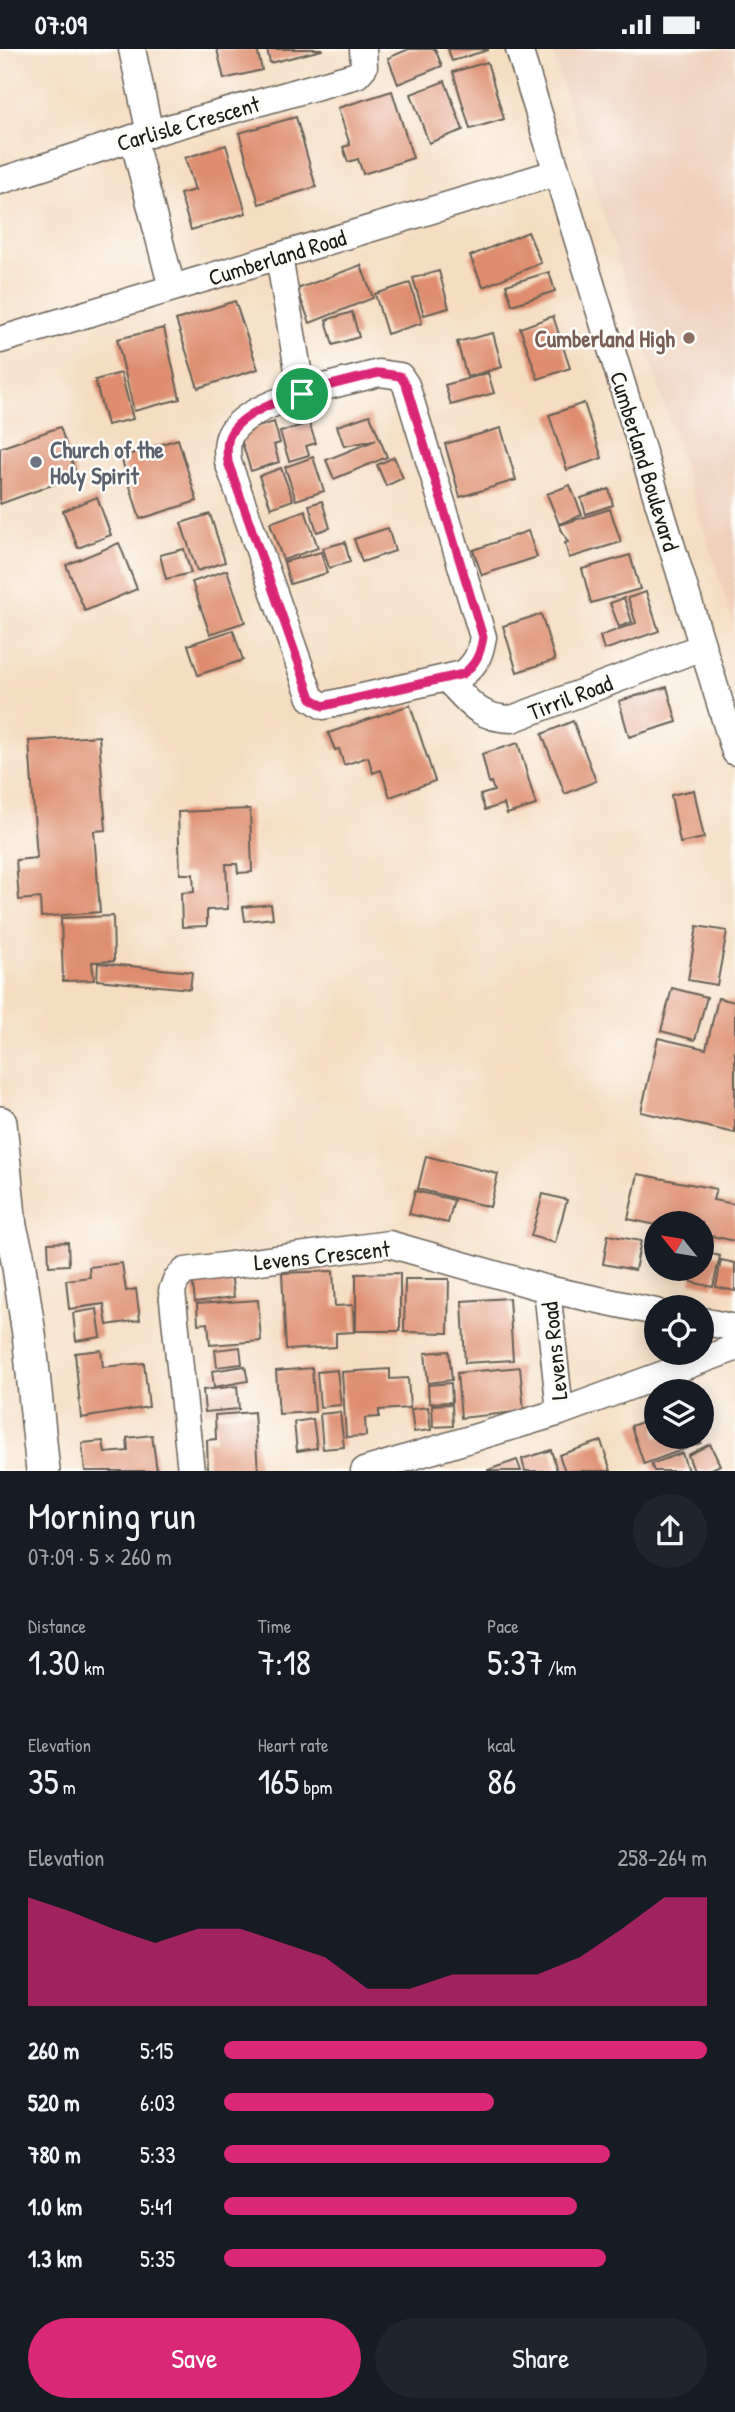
<!DOCTYPE html>
<html lang="en">
<head>
<meta charset="utf-8">
<style>
  body { margin:0; font-family:"Patrick Hand",sans-serif; background:#20242c; color:#f1f3f6; height:100vh; display:flex; flex-direction:column; font-size:26px; white-space:nowrap }
  * { box-sizing:border-box; margin:0 }
  p { font-size:23px; color:#9ea1a6 }
  .icon { flex:none; width:38px; height:38px; fill:none; stroke:currentColor; stroke-width:2; stroke-linecap:round; stroke-linejoin:round }
  .map { position:relative; height:1422px; overflow:hidden }
  .details { display:flex; flex-direction:column; background:#171b24; flex:1 }
  .details>* { flex:none }
  .needle { width:46px; rotate:300deg }
  .fabs { position:absolute; left:644px; top:1162px; display:grid; gap:14px }
  .fabs a { display:grid; place-items:center; width:70px; height:70px; border-radius:50%; background:#171b24; box-shadow:0 4px 18px #0003; font-size:35px }
  .pin { position:absolute; display:grid; place-items:center; width:60px; height:60px; color:#fff; margin:-30px; border:4px solid #fff; border-radius:50%; box-shadow:0 2px 7px #0007 }
  .round { display:grid; place-items:center; flex:none; width:74px; height:74px; border-radius:37px; background:#20242c }
  .overview { display:flex; align-items:center; justify-content:space-between; height:119px; padding:0 28px }
  h1 { font-size:38px; font-weight:600; line-height:52px }
  .stats { display:grid; grid-template-columns:repeat(3,1fr); gap:10px; height:119px; padding:7px 28px }
  .stats div { display:grid; align-content:center }
  .stats b { font-size:35px; font-weight:600 }
  .stats small { font-size:19px; font-weight:400 }
  .stats p { font-size:19px }
  .chart { height:196px; padding:14px 28px }
  .chart p { display:flex; justify-content:space-between }
  .chart svg { width:100%; height:126px; margin-top:7px; fill:#db2777; opacity:.7 }
  .button { display:flex; gap:14px; margin-top:auto; padding:14px 28px }
  .button a { flex:1; height:80px; border-radius:42px; background:#db2777; color:#fff; font-size:28px; font-weight:600; line-height:80px; text-align:center }
  .button a+a { background:#20242c; color:#f1f3f6 }
  ul { padding:0 28px; list-style:none; font-size:23px }
  li { display:grid; grid-template-columns:112px 84px 1fr; align-items:center; height:52px }
  li i { height:18px; border-radius:9px; background:#db2777 }
  .status { display:flex; justify-content:space-between; align-items:center; height:49px; padding:0 35px; background:#171b24; direction:ltr }
  .status svg { height:19px; fill:currentColor }
  .map>svg:first-child { display:block }
  .built { fill:#efd0bc }
  .building { fill:#de8d6f }
  .lines { fill:none; stroke-linecap:round; stroke-linejoin:round }
  .minor-casing { stroke:#686056; stroke-width:29 }
  .tertiary-casing { stroke:#686056; stroke-width:36 }
  .minor { stroke:#fff; stroke-width:26 }
  .tertiary { stroke:#fff; stroke-width:33 }
  .route-casing { stroke:#fff; stroke-width:14 }
  .route { stroke:#db2777; stroke-width:9 }
  .education-dot { fill:#8d6e63; stroke:#fdfcf7; stroke-width:2.5 }
  .worship-dot { fill:#6b7280; stroke:#fdfcf7; stroke-width:2.5 }
  .labels { text-anchor:middle; dominant-baseline:central; stroke-width:5; stroke-linejoin:round; paint-order:stroke }
  .street-label { font-size:23px; fill:#1c1c1c; stroke:#fdfcf7 }
  .education-label { font-size:23px; font-weight:bold; fill:#785e54; stroke:#fdfcf7; text-anchor:end }
  .worship-label { font-size:23px; font-weight:bold; fill:#5b616d; stroke:#fdfcf7; text-anchor:start }
</style>
</head>
<body>
<div class="status"><b>07:09</b><svg viewBox="0 0 49 12"><path d="M0 12V9h3v3zM5 12V6h3v6zM10 12V3h3v9zM15 12V0h3v12zM26 1h20v11H26zM47 4h2v5h-2z"/></svg></div>
<div class="map">
<svg width="735" height="1422" viewBox="0 0 735 1422">
  <rect width="100%" height="100%" fill="#fdfcf7"/>
  <filter id="ink" filterUnits="userSpaceOnUse"><feTurbulence type="fractalNoise" baseFrequency=".0143" numOctaves="2"/><feDisplacementMap in="SourceGraphic" scale="14" xChannelSelector="R" yChannelSelector="G"/><feConvolveMatrix kernelMatrix="1 2 1 2 8 2 1 2 1" color-interpolation-filters="sRGB"/></filter>
  <filter id="wash" filterUnits="userSpaceOnUse"><feTurbulence type="fractalNoise" baseFrequency=".00686" numOctaves="4" result="noise"/><feDisplacementMap in="SourceGraphic" scale="28" xChannelSelector="R" yChannelSelector="G"/><feGaussianBlur stdDeviation="1.57" result="paint"/><feColorMatrix in="noise" values="0 0 0 0 0 0 0 0 0 0 0 0 0 0 0 0 0 1.4 0 .05"/><feComposite in="paint" operator="in"/></filter>
  <g filter="url(#wash)">
    <rect width="100%" height="100%" fill="#f5ddc2"/>
    <polygon class="built" points="551,0 735,0 735,579"/>
    <g id="blocks">
      <g class="building">
        <polygon points="217,0 257,0 262,21 224,30"/>
        <polygon points="267,0 322,0 322,1 270,14"/>
        <polygon points="409,0 435,0 442,17 398,35 388,9"/>
        <polygon points="448,0 488,0 488,1 452,12"/>
        <polygon points="487,13 504,70 470,80 453,23"/>
        <polygon points="445,32 463,81 429,94 411,45"/>
        <polygon points="392,42 413,109 363,125 358,110 348,113 343,98 350,96 338,59"/>
        <polygon points="296,68 316,138 259,155 239,84"/>
        <polygon points="226,96 246,164 191,181 180,145 195,141 185,109"/>
        <polygon points="528,183 541,214 483,238 470,207"/>
        <polygon points="361,216 373,249 310,274 297,240"/>
        <polygon points="439,222 449,259 424,266 413,229"/>
        <polygon points="549,223 555,242 512,256 506,236"/>
        <polygon points="410,234 422,274 387,285 375,245"/>
        <polygon points="235,252 258,320 198,339 176,271"/>
        <polygon points="352,263 359,288 333,296 326,271"/>
        <polygon points="553,267 570,319 538,330 520,279"/>
        <polygon points="164,279 180,350 134,362 117,290"/>
        <polygon points="493,284 502,318 467,328 457,293"/>
        <polygon points="121,324 133,370 107,376 95,331"/>
        <polygon points="488,324 494,344 451,356 445,336"/>
        <polygon points="584,354 602,409 567,421 549,366"/>
        <polygon points="370,366 387,408 334,430 326,411 376,391 344,397 337,377"/>
        <polygon points="274,373 280,394 274,396 279,413 251,422 239,384"/>
        <polygon points="309,374 316,394 306,397 309,406 289,412 280,383"/>
        <polygon points="60,378 77,427 0,455 0,399"/>
        <polygon points="501,379 516,431 460,448 445,395"/>
        <polygon points="178,390 197,452 140,470 121,408"/>
        <polygon points="313,408 324,442 296,451 285,418"/>
        <polygon points="394,408 403,429 386,437 377,416"/>
        <polygon points="281,419 293,451 271,459 259,427"/>
        <polygon points="570,436 582,466 559,475 547,445"/>
        <polygon points="609,440 613,456 586,465 581,449"/>
        <polygon points="97,448 111,486 78,499 63,462"/>
        <polygon points="322,452 330,479 317,483 309,456"/>
        <polygon points="610,460 621,493 569,509 565,494 568,493 559,476"/>
        <polygon points="305,461 318,499 283,511 270,474"/>
        <polygon points="210,465 225,513 197,522 181,474"/>
        <polygon points="388,479 395,502 362,513 354,490"/>
        <polygon points="528,482 537,508 482,526 473,501"/>
        <polygon points="345,493 350,513 329,519 323,499"/>
        <polygon points="119,494 137,540 85,562 66,516"/>
        <polygon points="184,500 191,524 166,530 160,506"/>
        <polygon points="321,503 327,524 290,535 284,513"/>
        <polygon points="630,506 640,540 591,554 582,520"/>
        <polygon points="227,521 245,573 210,585 192,533"/>
        <polygon points="646,543 659,582 604,601 600,587 636,574 628,549"/>
        <polygon points="624,549 632,573 619,578 610,554"/>
        <polygon points="541,565 555,611 517,623 503,577"/>
        <polygon points="233,581 243,611 198,626 188,596"/>
        <polygon points="667,638 677,673 629,688 619,652"/>
        <polygon points="410,656 435,732 390,748 381,721 373,724 368,708 344,716 339,700 335,701 328,684"/>
        <polygon points="573,672 596,732 565,745 542,685"/>
        <polygon points="99,687 106,781 94,782 100,863 41,868 40,849 19,851 16,811 37,809 29,692"/>
        <polygon points="518,694 536,756 507,765 504,755 485,761 480,746 494,742 491,733 489,734 482,705"/>
        <polygon points="694,741 704,789 680,794 671,746"/>
        <polygon points="250,760 252,823 238,824 237,815 226,815 228,860 207,861 207,877 182,878 181,844 194,843 193,825 180,825 178,763"/>
        <polygon points="271,855 273,869 245,872 243,858"/>
        <polygon points="113,867 114,912 92,913 94,931 63,932 61,869"/>
        <polygon points="697,877 727,882 717,936 688,931"/>
        <polygon points="98,914 192,923 190,940 97,931"/>
        <polygon points="672,939 707,948 695,991 661,982"/>
        <polygon points="718,949 735,953 735,1084 641,1063 658,989 706,1000"/>
        <polygon points="426,1107 498,1125 490,1158 418,1140"/>
        <polygon points="638,1125 716,1140 713,1151 735,1155 735,1192 702,1185 702,1174 656,1176 628,1170"/>
        <polygon points="415,1142 454,1151 448,1174 409,1165"/>
        <polygon points="543,1145 567,1151 555,1194 531,1187"/>
        <polygon points="608,1186 641,1192 635,1221 603,1215"/>
        <polygon points="68,1193 69,1216 49,1217 48,1194"/>
        <polygon points="702,1202 720,1207 713,1238 691,1233 694,1220 702,1220"/>
        <polygon points="721,1211 735,1214 735,1242 716,1238"/>
        <polygon points="122,1214 126,1242 136,1240 140,1271 107,1276 104,1255 69,1260 66,1231 90,1228 89,1218"/>
        <polygon points="333,1222 335,1257 353,1256 354,1283 336,1284 336,1298 286,1301 282,1224"/>
        <polygon points="231,1223 234,1248 195,1253 192,1228"/>
        <polygon points="400,1224 400,1282 356,1282 356,1225"/>
        <polygon points="405,1230 449,1230 448,1284 404,1283"/>
        <polygon points="509,1249 513,1311 465,1314 462,1252"/>
        <polygon points="258,1251 261,1292 210,1296 208,1274 198,1275 197,1255"/>
        <polygon points="97,1260 101,1288 76,1292 73,1264"/>
        <polygon points="240,1298 242,1315 217,1318 215,1301"/>
        <polygon points="101,1301 103,1318 144,1314 149,1358 81,1369 75,1304"/>
        <polygon points="449,1302 452,1331 428,1334 425,1304"/>
        <polygon points="245,1317 248,1332 214,1338 212,1322"/>
        <polygon points="520,1318 524,1362 461,1369 457,1324"/>
        <polygon points="312,1319 315,1363 279,1365 276,1322"/>
        <polygon points="390,1320 390,1330 408,1329 410,1359 379,1361 379,1368 365,1369 366,1387 346,1388 342,1323"/>
        <polygon points="337,1321 341,1356 320,1358 317,1323"/>
        <polygon points="451,1334 452,1353 429,1354 428,1336"/>
        <polygon points="237,1337 239,1360 205,1363 203,1341"/>
        <polygon points="452,1355 453,1377 433,1378 432,1356"/>
        <polygon points="428,1358 431,1381 414,1383 411,1360"/>
        <polygon points="254,1363 258,1422 208,1422 207,1391 216,1390 215,1366"/>
        <polygon points="340,1363 344,1398 323,1400 320,1365"/>
        <polygon points="656,1368 656,1388 699,1388 701,1394 644,1415 631,1377"/>
        <polygon points="313,1370 317,1399 297,1402 294,1373"/>
        <polygon points="152,1386 157,1422 85,1422 82,1394 103,1392 105,1404 128,1402 127,1389"/>
        <polygon points="601,1392 611,1422 565,1422 559,1406"/>
        <polygon points="710,1395 720,1416 708,1422 694,1422 688,1406"/>
        <polygon points="551,1401 557,1422 525,1422 522,1410"/>
        <polygon points="682,1404 688,1422 654,1422 651,1415"/>
        <polygon points="517,1411 521,1422 488,1422 488,1421"/>
      </g>
    </g>
  </g>
  <g filter="url(#ink)">
    <use href="#blocks" fill-opacity="0" stroke="#686056" stroke-width="2"/>
    <g class="lines">
      <defs>
        <g id="minor">
          <polyline points="132,0 150,85"/>
          <polyline points="519,0 735,703"/>
          <polyline points="133,89 172,239"/>
          <polyline points="0,132 133,89 357,26 364,18 363,0"/>
          <polyline points="279,207 302,345"/>
          <polyline points="0,291 555,124"/>
          <path d="M379 324 400 327 406 336 483 588C480 605 477 614 463 625L323 657 311 649 228 413C227 404 226 394 230 386 247 351 344 334 379 324Z"/>
          <path d="M448 631C469 653 479 670 512 670L702 598"/>
          <polyline points="547,1240 560,1363"/>
          <polyline points="702,1272 735,1279"/>
          <polyline points="191,1422 172,1242 176,1231 185,1222 389,1195 547,1240 656,1263"/>
          <polyline points="364,1422 560,1363 735,1299"/>
        </g>
        <polyline id="tertiary" points="0,1074 10,1178 17,1205 29,1285 43,1422"/>
      </defs>
      <use href="#minor" class="minor-casing"/>
      <use href="#tertiary" class="tertiary-casing"/>
      <use href="#minor" class="minor"/>
      <use href="#tertiary" class="tertiary"/>
    </g>
  </g>
  <g class="lines" filter="url(#ink)">
    <defs>
      <path id="route" d="M379 324 400 327 406 336 483 588C480 605 477 614 463 625L323 657 311 649 228 413C227 404 226 394 230 386 247 351 343 334 379 324Z"/>
    </defs>
    <use href="#route" class="route-casing"/>
    <use href="#route" class="route"/>
  </g>
  <circle class="education-dot" cx="689" cy="289" r="7"/>
  <circle class="worship-dot" cx="36" cy="413" r="7"/>
  <g class="labels">
    <g class="street-label">
      <text transform="translate(188 74) rotate(-16)">Carlisle Crescent</text>
      <text transform="translate(277 208) rotate(-17)">Cumberland Road</text>
      <text transform="translate(645 412) rotate(73)">Cumberland Boulevard</text>
      <text transform="translate(570 648) rotate(-21)">Tirril Road</text>
      <text transform="translate(322 1206) rotate(-6)">Levens Crescent</text>
      <text transform="translate(554 1302) rotate(-96)">Levens Road</text>
    </g>
    <g class="education-label">
      <text x="675" y="289">Cumberland High</text>
    </g>
    <g class="worship-label">
      <text x="50" y="400">Church of the<tspan x="50" dy="26">Holy Spirit</tspan></text>
    </g>
  </g>
</svg>
<div class="fabs">
<a><svg class="needle" viewBox="-14 -14 28 28"><path d="M0-13l5 13h-10z" fill="#e53935"/><path d="M0 13l5-13h-10z" fill="#9ea1a6"/></svg></a>
<a><svg class="icon" aria-label="locate" viewBox="0 0 24 24"><circle cx="12" cy="12" r="6"/><path d="M12 2v4M12 18v4M2 12h4M18 12h4"/></svg></a>
<a><svg class="icon" aria-label="layers" viewBox="0 0 24 24"><path d="M12 4l9 5-9 5-9-5zM3 14l9 5 9-5"/></svg></a>
</div>
<div class="pin" style="left:302px;top:345px;background:#1e9e55"><svg class="icon" aria-label="arrive" viewBox="0 0 24 24"><path d="M6 21V4h12l-3 4 3 4H6"/></svg></div>
</div>
<section class="details">
<div class="overview"><div><h1>Morning run</h1><p>07:09 · 5 × 260 m</p></div><a class="round"><svg class="icon" aria-label="share" viewBox="0 0 24 24"><path d="M12 15V3M7 8l5-5 5 5M5 13v7h14v-7"/></svg></a></div>
<div class="stats">
<div><p>Distance</p><b>1.30<small> km</small></b></div>
<div><p>Time</p><b>7:18</b></div>
<div><p>Pace</p><b>5:37<small> /km</small></b></div>
</div>
<div class="stats">
<div><p>Elevation</p><b>35<small> m</small></b></div>
<div><p>Heart rate</p><b>165<small> bpm</small></b></div>
<div><p>kcal</p><b>86</b></div>
</div>
<div class="chart"><p><span>Elevation</span>258–264 m</p>
<svg viewBox="0 0 160 44" preserveAspectRatio="none"><path d="M0 44V6L10 11L20 17L30 22L40 17L50 17L60 22L70 27L80 38L90 38L100 33L110 33L120 33L130 27L140 17L150 6L160 6V44z"/></svg>
</div>
<ul>
<li><b>260 m</b>5:15<i style="width:100%"></i></li>
<li><b>520 m</b>6:03<i style="width:56%"></i></li>
<li><b>780 m</b>5:33<i style="width:80%"></i></li>
<li><b>1.0 km</b>5:41<i style="width:73%"></i></li>
<li><b>1.3 km</b>5:35<i style="width:79%"></i></li>
</ul>
<div class="button"><a>Save</a><a>Share</a></div>
</section>
</body>
</html>
